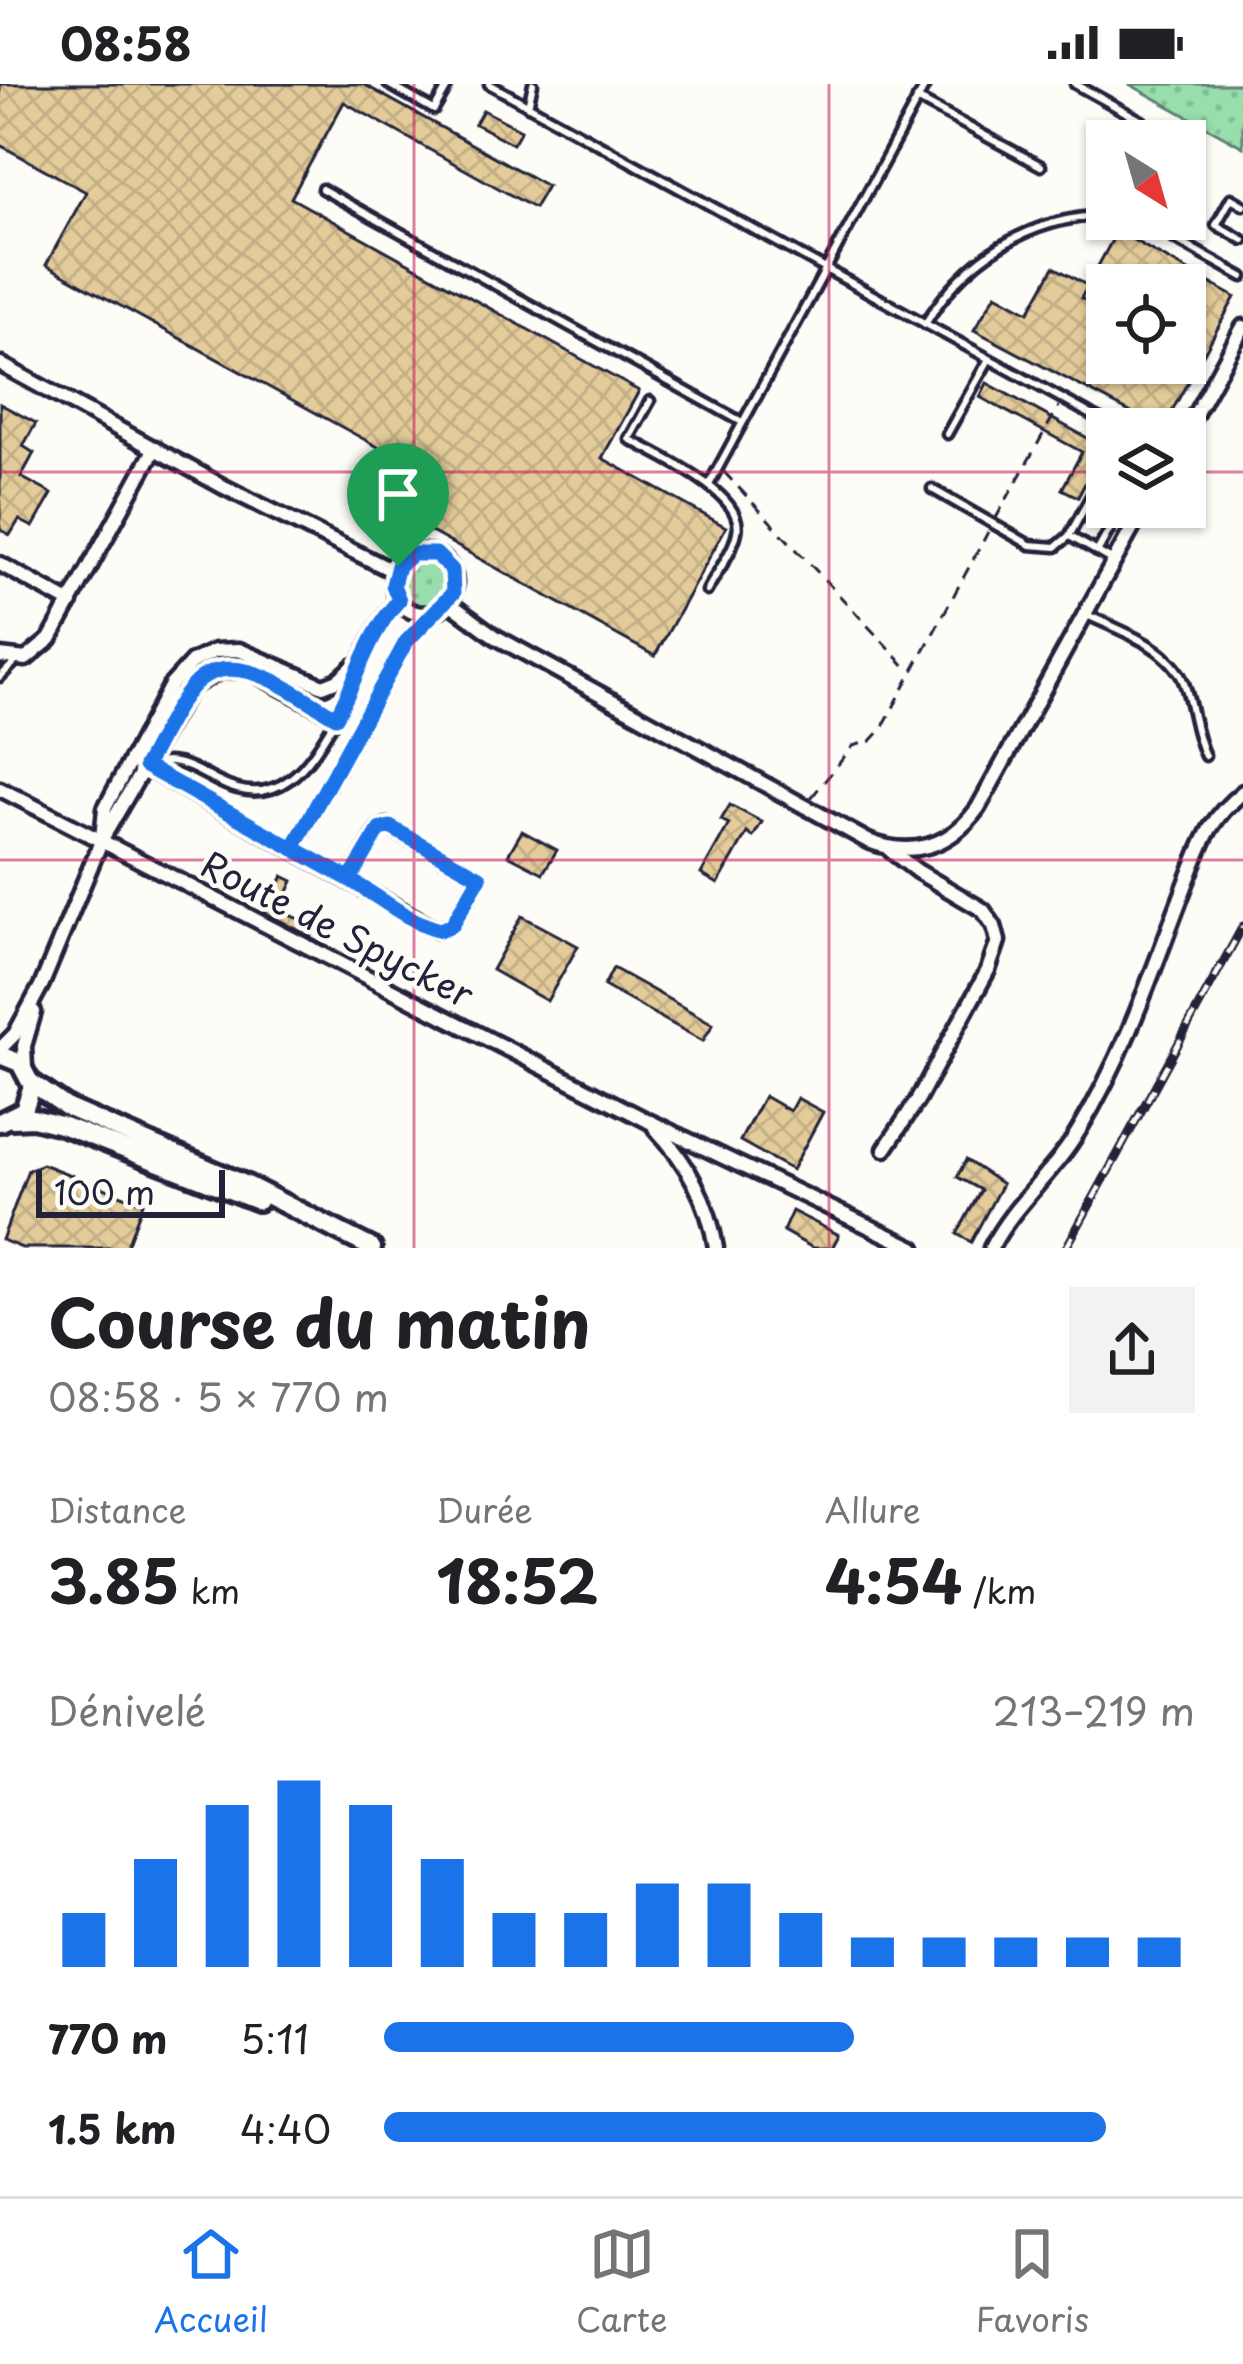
<!DOCTYPE html>
<html lang="fr">
<head>
<meta charset="utf-8">
<style>
  body { margin:0; font-family:"Playpen Sans",sans-serif; background:#f2f2f2; color:#202124; height:100vh; display:flex; flex-direction:column; font-size:45px; white-space:nowrap }
  * { box-sizing:border-box; margin:0 }
  p { font-size:39px; color:#757577 }
  .icon { flex:none; width:66px; height:66px; fill:none; stroke:currentColor; stroke-width:2; stroke-linecap:round; stroke-linejoin:round }
  .map { position:relative; height:1164px; overflow:hidden }
  .panel { display:flex; flex-direction:column; background:#fff; flex:1 }
  .panel>* { flex:none }
  .needle { width:78px; rotate:143deg }
  .fabs { position:absolute; left:1086px; top:36px; display:grid; gap:24px }
  .fabs a { display:grid; place-items:center; width:120px; height:120px; border-radius:0px; background:#fff; box-shadow:0 3px 9px #0004; font-size:60px }
  .scale { position:absolute; left:36px; bottom:30px; width:189px; box-sizing:border-box; padding-left:12px; border:6px solid #22223b; border-top:0; font-size:33px; line-height:42px; white-space:nowrap; color:#22223b; -webkit-text-stroke:9px #fdfcf7; paint-order:stroke }
  .pin { position:absolute; display:grid; place-items:center; width:102px; height:102px; color:#fff; margin:-123px -51px; border-radius:50% 50% 50% 0; rotate:-45deg; box-shadow:0 0 12px #0007 }
  .pin .icon { rotate:45deg }
  .round { display:grid; place-items:center; flex:none; width:126px; height:126px; border-radius:0px; background:#f2f2f2 }
  .overview { display:flex; align-items:center; justify-content:space-between; height:204px; padding:0 48px }
  h1 { font-size:66px; font-weight:700; line-height:90px }
  .stats { display:grid; grid-template-columns:repeat(3,1fr); gap:18px; height:204px; padding:12px 48px }
  .stats div { display:grid; align-content:center }
  .stats b { font-size:60px; font-weight:700 }
  .stats small { font-size:33px; font-weight:400 }
  .stats p { font-size:33px }
  .chart { height:336px; padding:24px 48px }
  .chart p { display:flex; justify-content:space-between }
  .chart svg { width:100%; height:216px; margin-top:12px; stroke:#1a73e8; stroke-width:6 }
  ul { padding:0 48px; list-style:none; font-size:39px }
  li { display:grid; grid-template-columns:192px 144px 1fr; align-items:center; height:90px }
  li i { height:30px; border-radius:15px; background:#1a73e8 }
  .status { display:flex; justify-content:space-between; align-items:center; height:84px; padding:0 60px; background:#fff; direction:ltr }
  .status svg { height:33px; fill:currentColor }
  .tabs { display:flex; justify-content:space-around; align-items:center; height:168px; border-top:3px solid #e0e0e0; background:#fff; font-size:33px; color:#757577 }
  .tabs a { display:grid; justify-items:center; gap:6px }
  .tabs .current { color:#1a73e8 }
  .map>svg:first-child { display:block }
  .grass { fill:url(#grass-dots); stroke:#5c8074; stroke-width:3 }
  .building { fill:url(#building-cross-hatch); stroke:#22223b; stroke-width:3 }
  .lines { fill:none; stroke-linecap:round; stroke-linejoin:round }
  .service-casing { stroke:#22223b; stroke-width:15 }
  .minor-casing { stroke:#22223b; stroke-width:21 }
  .secondary-casing { stroke:#22223b; stroke-width:26 }
  .path { stroke:#22223b; stroke-width:3; stroke-dasharray:12 9; stroke-linecap:butt }
  .service { stroke:#fdfcf7; stroke-width:6 }
  .minor { stroke:#fdfcf7; stroke-width:12 }
  .secondary { stroke:#fdfcf7; stroke-width:16 }
  .rail-casing { stroke:#22223b; stroke-width:9 }
  .rail { stroke:#fdfcf7; stroke-width:4.5; stroke-dasharray:14; stroke-linecap:butt }
  .route-casing { stroke:#fff; stroke-width:24 }
  .route { stroke:#1a73e8; stroke-width:15 }
  .grid { fill:none; stroke:#c2185b; stroke-width:3; stroke-opacity:0.55 }
  .labels { text-anchor:middle; dominant-baseline:central; stroke-width:9; stroke-linejoin:round; paint-order:stroke }
  .street-label { font-size:36px; fill:#22223b; stroke:#fdfcf7 }
</style>
</head>
<body>
<div class="status"><b>08:58</b><svg viewBox="0 0 49 12"><path d="M0 12V9h3v3zM5 12V6h3v6zM10 12V3h3v9zM15 12V0h3v12zM26 1h20v11H26zM47 4h2v5h-2z"/></svg></div>
<div class="map">
<svg width="1243" height="1164" viewBox="0 0 1243 1164">
  <defs>
    <pattern id="grass-dots" width="8" height="8" patternUnits="userSpaceOnUse" patternTransform="scale(3)"><rect width="8" height="8" fill="#97deac"/><path d="M2 2h.1M6 6h.1" fill="none" stroke="#82be95" stroke-width="1.8" stroke-linecap="round"/></pattern>
    <pattern id="building-cross-hatch" width="8" height="8" patternUnits="userSpaceOnUse" patternTransform="scale(3)"><rect width="8" height="8" fill="#e4cc9a"/><path d="M0 0l8 8M0 8l8-8" fill="none" stroke="#c3af86"/></pattern>
  </defs>
  <rect width="100%" height="100%" fill="#fdfcf7"/>
  <filter id="ink" filterUnits="userSpaceOnUse"><feTurbulence type="fractalNoise" baseFrequency=".00833" numOctaves="2"/><feDisplacementMap in="SourceGraphic" scale="24" xChannelSelector="R" yChannelSelector="G"/><feConvolveMatrix kernelMatrix="1 2 1 2 8 2 1 2 1" color-interpolation-filters="sRGB"/></filter>
  <g filter="url(#ink)">
    <g class="grass">
      <polygon points="1129,0 1243,0 1243,63"/>
      <circle cx="424" cy="499" r="22"/>
    </g>
    <g class="building">
      <polygon points="0,0 363,0 547,102 534,124 344,18 291,114 639,307 602,374 726,443 655,572 388,424 411,381 46,181 86,108 0,61"/>
      <polygon points="483,26 521,46 513,60 475,40"/>
      <polygon points="1117,147 1235,213 1162,345 974,246 996,210 1029,228 1054,183 1088,202 1081,214 1107,229 1107,279 1185,279 1185,201 1127,201 1097,184"/>
      <polygon points="987,299 1104,363 1078,413 1062,405 1082,368 980,313"/>
      <polygon points="0,320 36,339 23,362 34,369 21,393 52,410 33,443 19,436 10,451 0,445"/>
      <polygon points="730,721 762,738 753,753 747,749 718,800 701,790 729,740 721,736"/>
      <polygon points="522,747 557,766 543,789 508,771"/>
      <polygon points="283,792 293,797 279,827 317,842 311,853 264,828"/>
      <polygon points="522,832 578,862 547,917 492,886"/>
      <polygon points="613,884 713,940 703,957 604,902"/>
      <polygon points="764,1012 790,1027 797,1014 823,1028 792,1086 740,1057"/>
      <polygon points="966,1076 1002,1100 971,1158 957,1150 981,1106 957,1093"/>
      <polygon points="42,1080 143,1119 126,1164 22,1164 2,1156 28,1086"/>
      <polygon points="792,1127 839,1151 832,1164 813,1164 783,1147"/>
    </g>
    <g class="lines">
      <defs>
        <g id="service">
          <polyline points="388,0 434,26 449,0"/>
          <polyline points="489,0 1117,345"/>
          <polyline points="1075,0 1142,37"/>
          <polyline points="917,15 1041,82"/>
          <polyline points="528,22 533,0"/>
          <polyline points="322,105 742,338"/>
          <polyline points="1243,121 1231,114 1216,141 1243,156"/>
          <polyline points="1139,135 1243,193"/>
          <path d="M925 240C966 173 1028 134 1107 131"/>
          <path d="M650 317 629 355C656 370 746 410 737 448 733 468 716 489 707 507"/>
          <polyline points="947,350 989,275"/>
          <polyline points="1107,383 1069,452 1112,476"/>
          <polyline points="710,399 926,0"/>
          <polyline points="932,405 1030,461 1056,463 1069,452"/>
          <polyline points="1097,468 1122,423"/>
          <path d="M1085 530C1118 546 1170 562 1184 599 1193 623 1194 649 1205 672"/>
          <polyline points="0,593 16,577"/>
          <path d="M149 681C178 672 193 685 219 698 279 728 309 681 335 636"/>
        </g>
        <g id="minor">
          <polyline points="0,280 224,403 395,488"/>
          <polyline points="1185,349 1243,243"/>
          <circle cx="424" cy="499" r="31"/>
          <polyline points="0,480 71,519"/>
          <path d="M448 518 496 553 868 757C912 774 950 763 978 724L1144 423"/>
          <polyline points="0,572 26,575 50,555 155,364"/>
          <polyline points="131,675 437,846 452,841 480,793 387,742 379,745 350,795"/>
          <polyline points="0,705 648,1037 914,1164"/>
          <polyline points="102,754 105,724 171,601 192,578 215,567 239,566 323,602 338,596 354,582"/>
          <polyline points="293,764 406,558 433,528"/>
          <path d="M0 965 15 950 42 900 102 755 191 603 220 587 248 586 336 633C357 594 367 549 399 516"/>
          <polyline points="25,983 24,962 34,928"/>
          <path d="M655 1044C687 1077 709 1119 716 1164"/>
          <polyline points="885,1065 917,1017 988,886 998,857 994,842 983,826 917,787 891,767"/>
          <path d="M991 1164C1014 1119 1054 1089 1079 1046 1127 967 1156 877 1189 792 1204 754 1211 734 1243 708"/>
        </g>
        <g id="secondary">
          <polyline points="0,971 20,979 32,1002 24,1026 0,1038"/>
          <polyline points="32,999 68,1024 247,1101 372,1164"/>
          <polyline points="12,1035 33,1034 64,1042 258,1117"/>
        </g>
      </defs>
      <use href="#service" class="service-casing"/>
      <use href="#minor" class="minor-casing"/>
      <use href="#secondary" class="secondary-casing"/>
      <g class="path">
        <polyline points="724,388 910,587"/>
        <polyline points="996,434 1059,322"/>
        <polyline points="811,714 853,662 871,657 881,646 988,448"/>
      </g>
      <use href="#service" class="service"/>
      <use href="#minor" class="minor"/>
      <use href="#secondary" class="secondary"/>
      <defs>
        <polyline id="rail" points="1066,1164 1243,842"/>
      </defs>
      <use href="#rail" class="rail-casing"/>
      <use href="#rail" class="rail"/>
    </g>
  </g>
  <g class="lines" filter="url(#ink)">
    <defs>
      <path id="route" d="M398 482 393 501 399 516C368 550 358 594 336 633 295 610 226 553 187 609 170 631 159 658 145 682 211 719 277 755 343 792 375 809 405 837 441 846L452 841 480 793 390 743 380 745 350 795 293 764 406 558 453 509 452 486 436 470H413L398 482"/>
    </defs>
    <use href="#route" class="route-casing"/>
    <use href="#route" class="route"/>
  </g>
  <path class="grid" d="M414 0V1164M829 0V1164M0 388H1107M1185 388H1243M0 776H1243"/>
  <g class="labels">
    <g class="street-label">
      <text transform="translate(338 844) rotate(27)">Route de Spycker</text>
    </g>
  </g>
</svg>
<div class="fabs">
<a><svg class="needle" viewBox="-14 -14 28 28"><path d="M0-13l5 13h-10z" fill="#e53935"/><path d="M0 13l5-13h-10z" fill="#757577"/></svg></a>
<a><svg class="icon" aria-label="locate" viewBox="0 0 24 24"><circle cx="12" cy="12" r="6"/><path d="M12 2v4M12 18v4M2 12h4M18 12h4"/></svg></a>
<a><svg class="icon" aria-label="layers" viewBox="0 0 24 24"><path d="M12 4l9 5-9 5-9-5zM3 14l9 5 9-5"/></svg></a>
</div>
<div class="scale">100 m</div>
<div class="pin" style="left:398px;top:482px;background:#1e9e55"><svg class="icon" aria-label="arrive" viewBox="0 0 24 24"><path d="M6 21V4h12l-3 4 3 4H6"/></svg></div>
</div>
<section class="panel">
<div class="overview"><div><h1>Course du matin</h1><p>08:58 · 5 × 770 m</p></div><a class="round"><svg class="icon" aria-label="share" viewBox="0 0 24 24"><path d="M12 15V3M7 8l5-5 5 5M5 13v7h14v-7"/></svg></a></div>
<div class="stats">
<div><p>Distance</p><b>3.85<small> km</small></b></div>
<div><p>Durée</p><b>18:52</b></div>
<div><p>Allure</p><b>4:54<small> /km</small></b></div>
</div>
<div class="chart"><p><span>Dénivelé</span>213–219 m</p>
<svg viewBox="0 0 160 44" preserveAspectRatio="none"><path d="M5 44V33M15 44V22M25 44V11M35 44V6M45 44V11M55 44V22M65 44V33M75 44V33M85 44V27M95 44V27M105 44V33M115 44V38M125 44V38M135 44V38M145 44V38M155 44V38"/></svg>
</div>
<ul>
<li><b>770 m</b>5:11<i style="width:58%"></i></li>
<li><b>1.5 km</b>4:40<i style="width:89%"></i></li>
</ul>
</section>
<nav class="tabs">
<a class="current"><svg class="icon" aria-label="home" viewBox="0 0 24 24"><path d="M3 11l9-7 9 7M6 9v11h12V9"/></svg>Accueil</a>
<a><svg class="icon" aria-label="map" viewBox="0 0 24 24"><path d="M3 6l6-2 6 2 6-2v14l-6 2-6-2-6 2zM9 4v14M15 6v14"/></svg>Carte</a>
<a><svg class="icon" aria-label="saved" viewBox="0 0 24 24"><path d="M7 4h10v16l-5-4-5 4z"/></svg>Favoris</a>
</nav>
</body>
</html>
